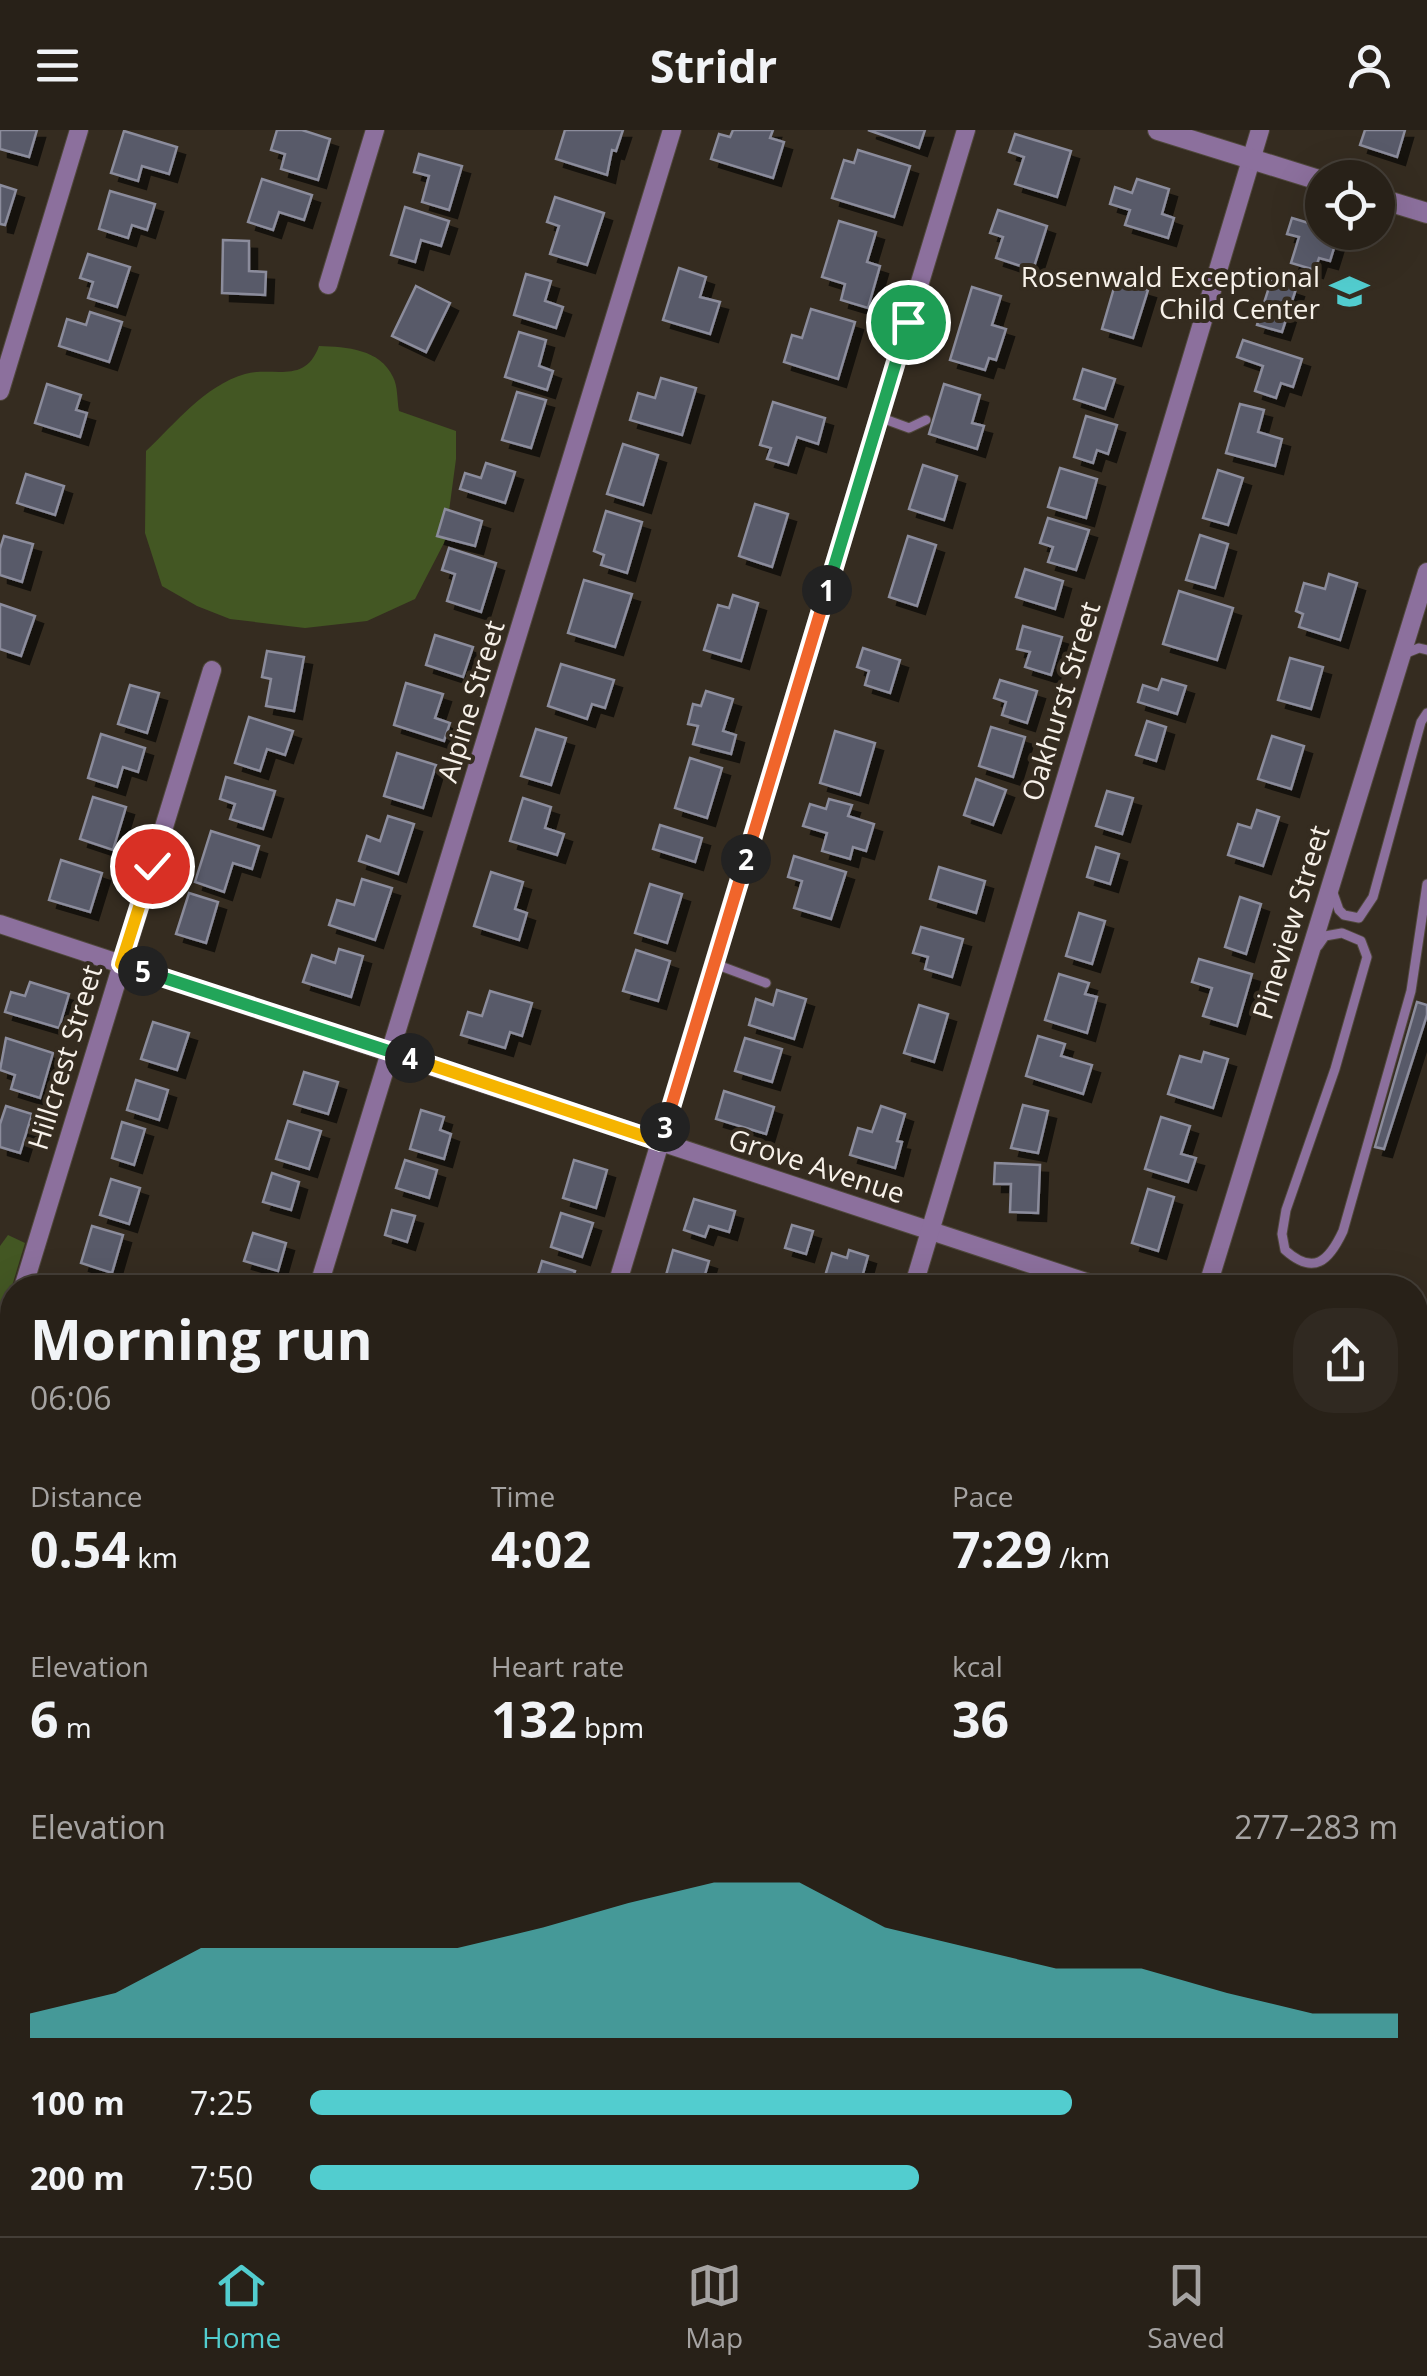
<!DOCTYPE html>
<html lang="en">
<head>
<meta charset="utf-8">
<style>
  body { margin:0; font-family:"Open Sans",sans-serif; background:#302921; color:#f1f3f6; height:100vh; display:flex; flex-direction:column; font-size:38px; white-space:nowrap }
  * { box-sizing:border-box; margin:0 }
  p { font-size:32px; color:#a5a3a2 }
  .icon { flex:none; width:55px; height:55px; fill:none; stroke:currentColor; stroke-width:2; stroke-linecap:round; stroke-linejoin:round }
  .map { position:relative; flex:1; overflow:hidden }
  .panel { position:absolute; left:0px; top:1145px; width:1428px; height:962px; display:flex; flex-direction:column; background:#282118; border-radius:40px 40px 0 0; box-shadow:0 10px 40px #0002,0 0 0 2px #443e37 }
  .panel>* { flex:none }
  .tools { position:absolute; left:1305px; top:30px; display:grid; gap:20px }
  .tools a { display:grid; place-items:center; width:90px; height:90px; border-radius:50%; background:#282118; box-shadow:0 10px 40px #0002,0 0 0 2px #443e37; font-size:50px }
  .pin { position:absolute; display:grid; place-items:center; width:85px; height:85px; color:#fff; margin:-42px; border:5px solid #fff; border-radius:50%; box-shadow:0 2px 10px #0007 }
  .km { position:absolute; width:50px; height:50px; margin:-25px; border-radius:50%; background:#222; color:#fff; font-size:28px; line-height:50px; text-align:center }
  .round { display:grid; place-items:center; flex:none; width:105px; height:105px; border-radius:40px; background:#302921 }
  .overview { display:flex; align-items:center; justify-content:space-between; height:170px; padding:0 30px }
  h1 { font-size:55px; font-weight:700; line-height:75px }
  .figures { display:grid; grid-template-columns:repeat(3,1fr); gap:15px; height:170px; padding:10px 30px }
  .figures div { display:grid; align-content:center }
  .figures b { font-size:50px; font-weight:700 }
  .figures small { font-size:28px; font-weight:400 }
  .figures p { font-size:28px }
  .chart { height:280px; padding:20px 30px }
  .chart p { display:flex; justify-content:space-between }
  .chart svg { width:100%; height:180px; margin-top:10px; fill:#52cdcf; opacity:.7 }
  ul { padding:0 30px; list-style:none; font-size:32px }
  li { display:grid; grid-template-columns:160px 120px 1fr; align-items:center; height:75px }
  li i { height:25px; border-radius:12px; background:#52cdcf }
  header { display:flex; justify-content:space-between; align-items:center; height:130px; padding:0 30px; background:#282118; font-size:45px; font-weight:700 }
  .menu { display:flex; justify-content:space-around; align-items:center; height:140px; border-top:2px solid #443e37; background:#282118; font-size:28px; color:#a5a3a2 }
  .menu a { display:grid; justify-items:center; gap:5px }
  .menu .current { color:#52cdcf }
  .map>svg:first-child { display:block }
  .green { fill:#435723 }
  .water { fill:#318398; stroke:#6ca4b0; stroke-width:2.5 }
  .building { fill:#595a69; stroke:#8b8c9c; stroke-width:2.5; filter:url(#shadow) }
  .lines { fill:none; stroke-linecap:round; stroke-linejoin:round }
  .service-casing { stroke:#50483c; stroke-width:11 }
  .minor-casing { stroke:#50483c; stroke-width:20 }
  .tertiary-casing { stroke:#50483c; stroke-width:22 }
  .service { stroke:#8c709d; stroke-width:9 }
  .minor { stroke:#8c709d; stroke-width:18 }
  .tertiary { stroke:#8c709d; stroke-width:20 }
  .split-1-casing { stroke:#fff; stroke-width:20 }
  .split-2-casing { stroke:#fff; stroke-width:20 }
  .split-3-casing { stroke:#fff; stroke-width:20 }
  .split-4-casing { stroke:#fff; stroke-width:20 }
  .split-5-casing { stroke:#fff; stroke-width:20 }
  .split-6-casing { stroke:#fff; stroke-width:20 }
  .split-1 { stroke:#22a559; stroke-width:12 }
  .split-2 { stroke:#f0652b; stroke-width:12 }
  .split-3 { stroke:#f0652b; stroke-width:12 }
  .split-4 { stroke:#f5b400; stroke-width:12 }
  .split-5 { stroke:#22a559; stroke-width:12 }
  .split-6 { stroke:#f5b400; stroke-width:12 }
  .labels { text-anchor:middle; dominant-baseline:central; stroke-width:8; stroke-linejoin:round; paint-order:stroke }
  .poi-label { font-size:28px; fill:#f7f1e9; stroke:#352c20; text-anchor:end }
  .street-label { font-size:28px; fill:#f7f1e9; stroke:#352c20 }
</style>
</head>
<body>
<header><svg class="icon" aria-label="menu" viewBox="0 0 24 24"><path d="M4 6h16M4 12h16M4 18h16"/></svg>Stridr<svg class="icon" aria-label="person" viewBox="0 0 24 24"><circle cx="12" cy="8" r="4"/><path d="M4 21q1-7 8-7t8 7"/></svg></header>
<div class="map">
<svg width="1427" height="2106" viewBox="0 0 1427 2106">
  <defs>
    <filter id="shadow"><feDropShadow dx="8" dy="8" stdDeviation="0" flood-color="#0009"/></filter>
  </defs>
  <rect width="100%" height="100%" fill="#352c20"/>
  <g class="green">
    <path d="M319 216C347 217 380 219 393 247 398 256 397 271 399 281L456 301V329L445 411 415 469 367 491 305 498 230 489 197 476 162 456 145 403 146 321C176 293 204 256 245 244 274 236 305 255 319 216Z"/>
    <polygon points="8,1105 25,1113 0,1196 0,1116"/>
    <polygon points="1427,1174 1427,1302 1415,1290 1415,1181"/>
    <polygon points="1427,1395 1427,1549 1418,1505 1415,1440 1415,1415"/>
    <polygon points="1427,1850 1427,2033 1415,2038 1415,1855"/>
  </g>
  <polygon class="water" points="376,2095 1325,2095 1327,2101 1324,2106 367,2106"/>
  <g class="building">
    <polygon points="0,0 37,0 29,27 0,19"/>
    <polygon points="277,0 302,0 330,9 318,50 281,39 285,24 271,20"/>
    <polygon points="565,0 623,0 616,21 612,20 607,45 556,29"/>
    <polygon points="733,0 773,0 770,8 784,12 773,48 711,29 719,4 730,7"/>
    <polygon points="868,0 925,0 919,18"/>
    <polygon points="1365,0 1405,0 1397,27 1360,15"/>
    <polygon points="124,1 177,17 169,44 142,36 138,51 111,43"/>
    <polygon points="1015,4 1071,21 1057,67 1015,54 1024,27 1009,22"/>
    <polygon points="858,20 910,36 894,87 832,68 844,30 854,33"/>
    <polygon points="419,24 462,36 449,80 422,72 429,46 414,42"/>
    <polygon points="262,49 312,65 304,90 279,82 273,100 248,92"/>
    <polygon points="1137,49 1169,59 1162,84 1174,88 1168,108 1125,95 1130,80 1110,74 1115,57 1132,63"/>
    <polygon points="0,55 16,60 5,95 0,94"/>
    <polygon points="110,61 155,74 147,100 132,95 128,108 99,99"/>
    <polygon points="555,67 604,83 587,135 550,124 559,96 547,92"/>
    <polygon points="405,77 449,91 441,116 421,110 415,132 391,125"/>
    <polygon points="998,80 1047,96 1033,140 996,128 1003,107 990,103"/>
    <polygon points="1292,88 1322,97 1322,102 1339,102 1330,131 1319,128 1315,140 1291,133 1299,107 1287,104"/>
    <polygon points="839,91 876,102 867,132 880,136 868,178 841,170 845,154 822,147"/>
    <polygon points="223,110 249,111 249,141 266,142 265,165 222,163"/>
    <polygon points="88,124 130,137 117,177 88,168 93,152 80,148"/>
    <polygon points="679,138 706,147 700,167 720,172 710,204 663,190"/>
    <polygon points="526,144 551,151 545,171 563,177 556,198 514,185"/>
    <polygon points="1116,151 1148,160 1133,208 1102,199"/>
    <polygon points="1271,151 1296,159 1282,202 1257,195"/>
    <polygon points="416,156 450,173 426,222 392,206"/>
    <polygon points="972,157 1001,166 992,195 1006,199 996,230 989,228 985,240 950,230"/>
    <polygon points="811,179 855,192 838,249 784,232 792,205 802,208"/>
    <polygon points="90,182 122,192 109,232 59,216 67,189 86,195"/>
    <polygon points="519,202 546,210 539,236 553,241 547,260 505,247"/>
    <polygon points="1243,210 1302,229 1293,257 1281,253 1276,268 1255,261 1263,236 1237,227"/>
    <polygon points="1083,239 1115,249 1105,279 1074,269"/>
    <polygon points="661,248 696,258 682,305 630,290 638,263 655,268"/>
    <polygon points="47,254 81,265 76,280 87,283 80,307 35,293"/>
    <polygon points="944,254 980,265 972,293 984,296 977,319 929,304"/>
    <polygon points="517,262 546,270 531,318 502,310"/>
    <polygon points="773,272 825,288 818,314 797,307 788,335 767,329 771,318 760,315"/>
    <polygon points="1240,274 1264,280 1258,302 1282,309 1275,336 1226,323"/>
    <polygon points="1086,286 1117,295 1108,324 1097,320 1093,333 1074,327"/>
    <polygon points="623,314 658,325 643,375 607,364"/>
    <polygon points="486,333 515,342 505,373 460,359 465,343 481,348"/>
    <polygon points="923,335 957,346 944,390 909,379"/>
    <polygon points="1060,338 1097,349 1086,388 1048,377"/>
    <polygon points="1218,340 1243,348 1228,395 1203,388"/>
    <polygon points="26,344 64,356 55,385 17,373"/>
    <polygon points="755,374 788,384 772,437 739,426"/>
    <polygon points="445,379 482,391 475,416 437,406"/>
    <polygon points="606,381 642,392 627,443 601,435 604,425 594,421"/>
    <polygon points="1048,388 1089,400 1076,440 1048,432 1053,417 1040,413"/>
    <polygon points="1200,405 1228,414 1215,458 1186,450"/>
    <polygon points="4,406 33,414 22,452 0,445 0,419"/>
    <polygon points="908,406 936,415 917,476 889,467"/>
    <polygon points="449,418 496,433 481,482 447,471 455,444 442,440"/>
    <polygon points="1025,439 1063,451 1055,479 1016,467"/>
    <polygon points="1329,444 1357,453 1340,510 1299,497 1303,484 1296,481 1304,453 1325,459"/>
    <polygon points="584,450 632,464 615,517 568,503"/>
    <polygon points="1179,461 1233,478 1217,530 1163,514"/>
    <polygon points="733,465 758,473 741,531 704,520 718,475 729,478"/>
    <polygon points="0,474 35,486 21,526 0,519"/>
    <polygon points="1023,496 1062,507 1051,545 1025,537 1030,522 1017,519"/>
    <polygon points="435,505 473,517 463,547 426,535"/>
    <polygon points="863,518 900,530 890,563 865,555 869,541 857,537"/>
    <polygon points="267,521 304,527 294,581 266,576 271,549 262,547"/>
    <polygon points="1290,528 1323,537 1311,579 1278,570"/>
    <polygon points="561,534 614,550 605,578 592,574 587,589 548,576"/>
    <polygon points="1162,549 1186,556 1177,584 1138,572 1143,555 1158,560"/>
    <polygon points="1000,550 1037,561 1027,593 1002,585 1006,572 994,568"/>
    <polygon points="406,553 443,564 435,588 450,593 444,611 394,595"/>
    <polygon points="130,555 159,563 147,603 118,594"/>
    <polygon points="706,561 733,569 723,601 736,605 731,624 693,614 698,596 688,594 693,574 701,576"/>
    <polygon points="249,587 293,601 285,625 267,619 260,641 235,633"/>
    <polygon points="1147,591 1166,597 1156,631 1136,625"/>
    <polygon points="991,597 1025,607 1013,647 979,636"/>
    <polygon points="536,599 566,608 551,655 521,646"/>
    <polygon points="835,601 875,613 860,665 820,653"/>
    <polygon points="101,604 145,618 138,642 123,637 117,657 88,648"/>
    <polygon points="1272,606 1304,616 1291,659 1258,649"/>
    <polygon points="397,623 436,635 423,678 384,666"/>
    <polygon points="690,628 722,638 707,688 675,678"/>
    <polygon points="226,647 275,661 263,699 230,689 235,674 220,669"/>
    <polygon points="976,649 1006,660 993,695 964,685"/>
    <polygon points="1107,661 1133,668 1122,704 1096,696"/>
    <polygon points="93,667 126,677 113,720 80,709"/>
    <polygon points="523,668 551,677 545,698 564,704 557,725 510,711"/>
    <polygon points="829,669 852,675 848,686 874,694 866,721 853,717 850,729 822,721 827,703 803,696 810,674 826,679"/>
    <polygon points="1257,680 1279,687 1263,736 1228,725 1238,694 1251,698"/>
    <polygon points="388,686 414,694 398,744 359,731 367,706 380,711"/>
    <polygon points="660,695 702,708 695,732 653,719"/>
    <polygon points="211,701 259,716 252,739 233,733 224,762 195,752"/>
    <polygon points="1096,717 1119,724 1110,754 1087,747"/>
    <polygon points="794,726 846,742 831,789 794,778 802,751 788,747"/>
    <polygon points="61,730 102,743 90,782 49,770"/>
    <polygon points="939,737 985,751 976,783 930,769"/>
    <polygon points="491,742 523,752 515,779 527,783 519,810 474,796"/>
    <polygon points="362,749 392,758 375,810 329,795 337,770 354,775"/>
    <polygon points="650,754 682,764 667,813 635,803"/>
    <polygon points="189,763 218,772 206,813 176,804"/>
    <polygon points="1240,767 1261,774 1246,824 1225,817"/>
    <polygon points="1079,783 1105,791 1092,834 1066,826"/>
    <polygon points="921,797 963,809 952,847 925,839 928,827 913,823"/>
    <polygon points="339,819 363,826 351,867 303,852 312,825 335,833"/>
    <polygon points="636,820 670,831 658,871 623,861"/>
    <polygon points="1199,829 1252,844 1237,896 1203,886 1212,858 1192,852"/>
    <polygon points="1059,844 1089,853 1085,864 1097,867 1087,903 1045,890"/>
    <polygon points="30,852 69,864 59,898 5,882 11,862 25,866"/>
    <polygon points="777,860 806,869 794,909 749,895 756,869 773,875"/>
    <polygon points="490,861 532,873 522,906 510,902 505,918 461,905 468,882 482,886"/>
    <polygon points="1417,872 1427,875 1427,885 1384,1019 1375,1017"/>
    <polygon points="919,875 948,884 934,932 904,923"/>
    <polygon points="153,892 189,903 177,940 141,929"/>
    <polygon points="1038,906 1065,914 1061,926 1092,935 1083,964 1026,946"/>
    <polygon points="6,908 53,923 40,968 11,959 15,945 0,940"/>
    <polygon points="745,908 782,919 772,952 735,941"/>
    <polygon points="1204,922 1228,929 1213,978 1168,964 1180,926 1201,932"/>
    <polygon points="304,942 338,952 328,984 294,974"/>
    <polygon points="136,950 168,960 159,990 127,980"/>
    <polygon points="724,961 774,977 766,1004 716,989"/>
    <polygon points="1023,975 1048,981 1038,1023 1011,1018"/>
    <polygon points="6,976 32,984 20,1023 0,1017 0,994"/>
    <polygon points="881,976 905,984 897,1011 902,1012 895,1038 850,1025 858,998 872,1002"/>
    <polygon points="421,980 444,987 440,1000 451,1004 444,1029 410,1019"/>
    <polygon points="1161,987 1190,996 1181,1024 1196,1028 1188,1052 1145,1039"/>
    <polygon points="288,991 321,1001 309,1039 276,1029"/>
    <polygon points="122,992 145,999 134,1035 112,1028"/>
    <polygon points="405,1030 437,1040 429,1068 396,1058"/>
    <polygon points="574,1030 607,1040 596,1078 563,1068"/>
    <polygon points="995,1033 1040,1035 1038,1083 1010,1082 1011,1054 994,1054"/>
    <polygon points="272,1043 299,1052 291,1080 263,1072"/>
    <polygon points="111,1049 140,1058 129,1094 100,1085"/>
    <polygon points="1148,1059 1174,1067 1158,1121 1132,1113"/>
    <polygon points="694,1069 735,1081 729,1102 709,1096 705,1107 684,1100"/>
    <polygon points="392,1080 415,1086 407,1112 385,1105"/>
    <polygon points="561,1083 593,1093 582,1127 551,1117"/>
    <polygon points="792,1095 813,1101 806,1124 785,1118"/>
    <polygon points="92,1096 123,1105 112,1143 81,1133"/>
    <polygon points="253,1103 286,1113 278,1141 244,1131"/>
    <polygon points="673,1120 709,1131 701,1158 663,1156"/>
    <polygon points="849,1120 868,1126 859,1158 822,1156 832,1123 847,1128"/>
    <polygon points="542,1131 575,1141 570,1158 534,1158"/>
    <polygon points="368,1145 404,1156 404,1158 365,1158"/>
    <polygon points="0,1400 12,1404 12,1452 0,1448"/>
    <polygon points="0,1471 12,1475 12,1522 9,1533 0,1530"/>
    <polygon points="12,1922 12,1990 0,1987 0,1963"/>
  </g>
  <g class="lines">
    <defs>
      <g id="service">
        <polyline points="879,287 909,298 926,290"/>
        <polyline points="1404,524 1419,518 1427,520"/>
        <polyline points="1332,760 1339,780 1344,785 1359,788 1373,767 1421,592 1427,583"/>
        <path d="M1318 816 1325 806 1342 803 1361 811 1367 827 1335 939 1286 1080 1282 1104 1285 1120C1314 1146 1329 1131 1343 1101L1411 861 1427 754"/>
        <polyline points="715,834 766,853"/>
      </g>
      <g id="minor">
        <polyline points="328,155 375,0"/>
        <polyline points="0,261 79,0"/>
        <polyline points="0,794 1104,1158"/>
        <polyline points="23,1158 212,540"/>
        <polyline points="318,1158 672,0"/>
        <polyline points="616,1158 966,0"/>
        <polyline points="913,1158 1260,0"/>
        <polyline points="1207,1158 1427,442"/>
        <polyline points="0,1234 12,1193"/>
        <polyline points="0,1845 12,1849"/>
        <polyline points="29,2106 32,2095"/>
      </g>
      <g id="tertiary">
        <polyline points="1158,0 1322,51"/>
        <polyline points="1378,68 1427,83"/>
      </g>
    </defs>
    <use href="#service" class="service-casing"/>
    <use href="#minor" class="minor-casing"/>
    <use href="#tertiary" class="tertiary-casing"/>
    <use href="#service" class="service"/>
    <use href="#minor" class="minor"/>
    <use href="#tertiary" class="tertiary"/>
  </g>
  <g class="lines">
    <defs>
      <polyline id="split-1" points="827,460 908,192"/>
      <polyline id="split-2" points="746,729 827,460"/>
      <polyline id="split-3" points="665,997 746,729"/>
      <polyline id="split-4" points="410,928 661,1012 665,997"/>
      <polyline id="split-5" points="143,841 410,928"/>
      <polyline id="split-6" points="143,841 121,834 152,736"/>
    </defs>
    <use href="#split-1" class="split-1-casing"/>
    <use href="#split-2" class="split-2-casing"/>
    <use href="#split-3" class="split-3-casing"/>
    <use href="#split-4" class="split-4-casing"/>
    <use href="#split-5" class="split-5-casing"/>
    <use href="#split-6" class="split-6-casing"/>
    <use href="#split-1" class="split-1"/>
    <use href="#split-2" class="split-2"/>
    <use href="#split-3" class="split-3"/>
    <use href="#split-4" class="split-4"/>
    <use href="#split-5" class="split-5"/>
    <use href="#split-6" class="split-6"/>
  </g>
  <defs>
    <symbol id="school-bare" viewBox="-9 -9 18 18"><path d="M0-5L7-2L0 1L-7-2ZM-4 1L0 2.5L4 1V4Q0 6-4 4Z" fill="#52cdcf" stroke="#352c20" stroke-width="2.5" paint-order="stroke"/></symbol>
  </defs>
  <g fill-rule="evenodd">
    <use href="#school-bare" x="1322" y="134" width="55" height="55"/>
  </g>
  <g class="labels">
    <g class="poi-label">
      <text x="1320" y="146">Rosenwald Exceptional<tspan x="1320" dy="32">Child Center</tspan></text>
    </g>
    <g class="street-label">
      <text transform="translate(470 571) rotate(-73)">Alpine Street</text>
      <text transform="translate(1060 571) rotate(-73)">Oakhurst Street</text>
      <text transform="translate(1290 792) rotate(-73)">Pineview Street</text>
      <text transform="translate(64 927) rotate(-73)">Hillcrest Street</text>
      <text transform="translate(817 1035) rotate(18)">Grove Avenue</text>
    </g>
  </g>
</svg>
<div class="tools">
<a><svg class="icon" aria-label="locate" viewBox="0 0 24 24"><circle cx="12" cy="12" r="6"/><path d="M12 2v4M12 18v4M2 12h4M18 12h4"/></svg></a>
</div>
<div class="pin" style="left:908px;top:192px;background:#1e9e55"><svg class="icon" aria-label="arrive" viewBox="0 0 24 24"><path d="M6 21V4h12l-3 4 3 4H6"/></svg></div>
<div class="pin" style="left:152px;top:736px;background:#d93025"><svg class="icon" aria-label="check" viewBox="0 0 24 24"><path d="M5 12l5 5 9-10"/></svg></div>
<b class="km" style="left:827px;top:460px">1</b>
<b class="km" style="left:746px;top:729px">2</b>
<b class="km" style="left:665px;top:997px">3</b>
<b class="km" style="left:410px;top:928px">4</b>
<b class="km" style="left:143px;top:841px">5</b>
<section class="panel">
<div class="overview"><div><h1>Morning run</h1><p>06:06</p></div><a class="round"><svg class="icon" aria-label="share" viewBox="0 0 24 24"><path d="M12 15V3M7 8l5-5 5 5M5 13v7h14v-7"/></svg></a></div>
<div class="figures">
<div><p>Distance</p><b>0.54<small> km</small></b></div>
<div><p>Time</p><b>4:02</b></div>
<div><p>Pace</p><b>7:29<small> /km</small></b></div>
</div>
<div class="figures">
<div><p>Elevation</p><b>6<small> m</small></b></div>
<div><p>Heart rate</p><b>132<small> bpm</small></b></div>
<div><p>kcal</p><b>36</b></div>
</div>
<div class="chart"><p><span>Elevation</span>277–283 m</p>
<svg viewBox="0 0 160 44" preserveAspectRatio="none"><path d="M0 44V38L10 33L20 22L30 22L40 22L50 22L60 17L70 11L80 6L90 6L100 17L110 22L120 27L130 27L140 33L150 38L160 38V44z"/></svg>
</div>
<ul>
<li><b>100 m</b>7:25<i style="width:70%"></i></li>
<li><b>200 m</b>7:50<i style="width:56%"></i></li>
</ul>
</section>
</div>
<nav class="menu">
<a class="current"><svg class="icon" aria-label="home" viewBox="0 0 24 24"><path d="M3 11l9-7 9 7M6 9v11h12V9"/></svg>Home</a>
<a><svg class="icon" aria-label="map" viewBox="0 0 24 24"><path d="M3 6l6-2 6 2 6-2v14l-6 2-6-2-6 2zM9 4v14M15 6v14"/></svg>Map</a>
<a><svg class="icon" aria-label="saved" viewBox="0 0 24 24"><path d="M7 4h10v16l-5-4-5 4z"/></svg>Saved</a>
</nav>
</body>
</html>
